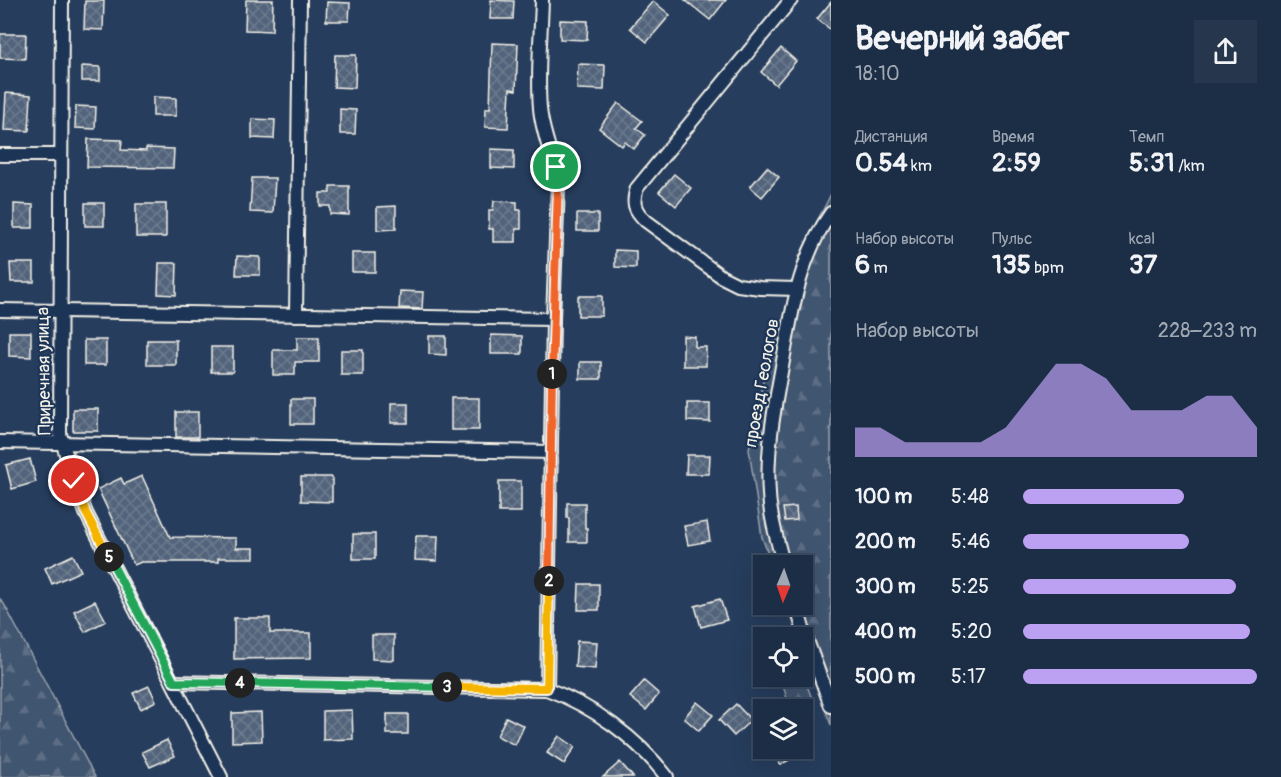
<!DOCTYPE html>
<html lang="ru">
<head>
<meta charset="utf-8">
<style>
  body { margin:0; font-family:Pangolin,sans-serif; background:#25364d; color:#f1f3f6; height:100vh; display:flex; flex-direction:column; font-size:22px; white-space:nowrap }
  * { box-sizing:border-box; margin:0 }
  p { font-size:20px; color:#a0a8b3 }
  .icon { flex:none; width:33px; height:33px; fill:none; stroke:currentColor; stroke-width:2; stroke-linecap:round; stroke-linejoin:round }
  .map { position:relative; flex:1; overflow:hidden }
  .panel { display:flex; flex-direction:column; background:#1c2e46; width:450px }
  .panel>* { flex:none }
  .needle { width:39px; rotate:182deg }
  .controls { position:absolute; left:753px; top:555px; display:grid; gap:12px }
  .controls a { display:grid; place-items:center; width:60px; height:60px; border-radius:0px; background:#1c2e46; box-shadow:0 6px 24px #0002,0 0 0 2px #3a4a5f; font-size:30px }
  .pin { position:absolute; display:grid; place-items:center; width:51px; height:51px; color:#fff; margin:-26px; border:3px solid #fff; border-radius:50%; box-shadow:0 2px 6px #0007 }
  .km { position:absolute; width:30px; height:30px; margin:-15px; border-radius:50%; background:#222; color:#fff; font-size:16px; line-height:30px; text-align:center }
  .round { display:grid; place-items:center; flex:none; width:63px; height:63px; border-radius:0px; background:#25364d }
  .headline { display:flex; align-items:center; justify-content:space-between; height:102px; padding:0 24px }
  h1 { font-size:33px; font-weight:700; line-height:45px }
  .figures { display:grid; grid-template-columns:repeat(3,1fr); gap:9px; height:102px; padding:6px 24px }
  .figures div { display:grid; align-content:center }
  .figures b { font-size:26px; font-weight:700 }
  .figures small { font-size:16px; font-weight:400 }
  .figures p { font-size:16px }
  .chart { height:168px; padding:12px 24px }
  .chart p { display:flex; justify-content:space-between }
  .chart svg { width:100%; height:108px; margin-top:6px; fill:#bca0f2; opacity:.7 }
  ul { padding:0 24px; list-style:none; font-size:20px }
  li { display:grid; grid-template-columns:96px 72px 1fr; align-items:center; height:45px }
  li i { height:15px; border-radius:8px; background:#bca0f2 }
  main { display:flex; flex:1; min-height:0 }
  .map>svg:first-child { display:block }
  .forest { fill:url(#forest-firs); stroke:#9aa2ac; stroke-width:1.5 }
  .building { fill:url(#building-cross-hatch); stroke:#f4f1e8; stroke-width:1.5 }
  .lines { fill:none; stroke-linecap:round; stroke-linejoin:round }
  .street-casing { stroke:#f4f1e8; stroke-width:16 }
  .street { stroke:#1d3557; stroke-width:12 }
  .split-1-casing { stroke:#fff; stroke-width:12 }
  .split-2-casing { stroke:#fff; stroke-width:12 }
  .split-3-casing { stroke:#fff; stroke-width:12 }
  .split-4-casing { stroke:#fff; stroke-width:12 }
  .split-5-casing { stroke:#fff; stroke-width:12 }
  .split-6-casing { stroke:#fff; stroke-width:12 }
  .split-1 { stroke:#f0652b; stroke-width:8 }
  .split-2 { stroke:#f0652b; stroke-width:8 }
  .split-3 { stroke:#f5b400; stroke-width:8 }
  .split-4 { stroke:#22a559; stroke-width:8 }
  .split-5 { stroke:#22a559; stroke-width:8 }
  .split-6 { stroke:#f5b400; stroke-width:8 }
  .labels { text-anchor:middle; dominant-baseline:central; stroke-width:4.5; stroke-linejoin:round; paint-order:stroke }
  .street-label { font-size:18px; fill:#f4f1e8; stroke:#1d3557 }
</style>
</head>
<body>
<main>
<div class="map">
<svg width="831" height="777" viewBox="0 0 831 777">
  <defs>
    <pattern id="forest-firs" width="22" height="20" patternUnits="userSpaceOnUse" patternTransform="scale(1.5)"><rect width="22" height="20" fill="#40546f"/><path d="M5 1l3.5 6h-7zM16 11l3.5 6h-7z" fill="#5c6d84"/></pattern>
    <pattern id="building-cross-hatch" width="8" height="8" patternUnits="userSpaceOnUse" patternTransform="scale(1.5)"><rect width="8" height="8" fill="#52647b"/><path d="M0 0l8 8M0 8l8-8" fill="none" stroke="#6c7b8e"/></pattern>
  </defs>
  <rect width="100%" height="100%" fill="#263d5d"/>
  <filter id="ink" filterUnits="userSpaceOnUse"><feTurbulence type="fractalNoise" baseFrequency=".0167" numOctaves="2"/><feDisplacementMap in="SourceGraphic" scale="12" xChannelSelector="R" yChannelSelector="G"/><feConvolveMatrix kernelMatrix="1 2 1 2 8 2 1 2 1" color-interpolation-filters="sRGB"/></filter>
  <g filter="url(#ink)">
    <g class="forest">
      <polygon points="831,194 831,725 803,648 802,638 799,637 787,605 802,604 802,566 772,565 762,537 749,449 767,361 783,326 799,257"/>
      <polygon points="0,599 4,604 95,777 0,777"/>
      <polygon points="803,675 814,704 815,715 803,721 802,710 790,709 783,685 785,677"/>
    </g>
    <g class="building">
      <polygon points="246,0 273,0 272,31 245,30"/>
      <polygon points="491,0 514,1 513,19 490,19"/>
      <polygon points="685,0 726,0 710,20"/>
      <polygon points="85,1 104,1 103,30 84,29"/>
      <polygon points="653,1 670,15 647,42 630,28"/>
      <polygon points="327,2 350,3 349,21 326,21"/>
      <polygon points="831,2 831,30 817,19"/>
      <polygon points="560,20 588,21 587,40 560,39"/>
      <polygon points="0,34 26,34 25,59 0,58"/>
      <polygon points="492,43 518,44 516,90 510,89 508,128 485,127 486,108 490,108"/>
      <polygon points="781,48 796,61 776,85 761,72"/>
      <polygon points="335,55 356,55 355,88 334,87"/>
      <polygon points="578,64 605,65 604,90 577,89"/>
      <polygon points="82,66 100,67 100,81 82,81"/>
      <polygon points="6,93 31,95 29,131 4,130"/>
      <polygon points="153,97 176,98 176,116 153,116"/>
      <polygon points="618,103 642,121 636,128 645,135 634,149 625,142 622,146 599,128"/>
      <polygon points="76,106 96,107 95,129 75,128"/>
      <polygon points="340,109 356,110 355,134 340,134"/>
      <polygon points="252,119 275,120 274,139 252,138"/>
      <polygon points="88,139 122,140 121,150 146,151 146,148 174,149 173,168 87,167"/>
      <polygon points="491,149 514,150 514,169 491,168"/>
      <polygon points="767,167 779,177 762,197 750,187"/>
      <polygon points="674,174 691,188 676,206 659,192"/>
      <polygon points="252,178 275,178 273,213 250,212"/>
      <polygon points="330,186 349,186 349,215 330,214 330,206 320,206 320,193 330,193"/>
      <polygon points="494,201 517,202 517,210 521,210 521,229 516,229 516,242 493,242 493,229 489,229 489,210 493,210"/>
      <rect x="85" y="203" width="19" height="23"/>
      <polygon points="14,204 33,205 33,228 14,228"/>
      <rect x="136" y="204" width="30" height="33"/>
      <polygon points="396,206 396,229 377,230 377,207"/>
      <rect x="577" y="214" width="21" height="17"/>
      <polygon points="615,250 636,251 636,268 615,267"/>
      <rect x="352" y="253" width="23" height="19"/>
      <polygon points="237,256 260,257 260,275 236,275"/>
      <polygon points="10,263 34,263 34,282 11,282"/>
      <polygon points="159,263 177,263 176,295 158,294"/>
      <polygon points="400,291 423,292 422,309 399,308"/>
      <rect x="578" y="296" width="24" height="20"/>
      <polygon points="9,332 31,332 31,357 9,356"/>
      <polygon points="491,335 522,336 522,354 491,354"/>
      <polygon points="429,336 446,336 446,355 429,354"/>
      <polygon points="683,336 695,337 695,347 706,347 706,366 683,366"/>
      <polygon points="297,337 319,337 319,362 295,362 295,375 273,375 273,350 297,350"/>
      <rect x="84" y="340" width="22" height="25"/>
      <rect x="147" y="340" width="29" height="25"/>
      <rect x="211" y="347" width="22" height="25"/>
      <rect x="341" y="350" width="22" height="25"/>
      <rect x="580" y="362" width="21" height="17"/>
      <rect x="451" y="398" width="28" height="32"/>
      <rect x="291" y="399" width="22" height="25"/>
      <rect x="391" y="403" width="17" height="20"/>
      <polygon points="687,403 710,403 710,422 687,421"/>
      <rect x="73" y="409" width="25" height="22"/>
      <rect x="176" y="412" width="22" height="25"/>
      <polygon points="687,455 710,455 709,474 686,474"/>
      <polygon points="30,459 36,482 12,489 6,465"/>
      <polygon points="142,476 170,537 236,538 236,548 254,548 254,558 218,558 218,562 141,562 134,565 98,489 121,478 124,484"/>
      <polygon points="301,477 332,477 332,502 301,501"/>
      <rect x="499" y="481" width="22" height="31"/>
      <polygon points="567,503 585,503 585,528 587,528 587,542 569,542 569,518 567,518"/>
      <polygon points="796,507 797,520 785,521 783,508"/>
      <polygon points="707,522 710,541 688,545 684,526"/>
      <rect x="353" y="534" width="22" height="25"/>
      <polygon points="416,536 438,536 437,561 415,560"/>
      <polygon points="73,555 81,571 52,584 45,568"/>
      <polygon points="579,584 599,584 599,610 578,610"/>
      <polygon points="720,599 727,620 701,627 695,606"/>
      <polygon points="95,601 106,621 85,632 74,611"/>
      <polygon points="234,618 270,618 270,633 311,633 311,658 234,659"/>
      <polygon points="372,635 394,635 394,660 372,659"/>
      <polygon points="577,641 597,642 595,669 575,667"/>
      <polygon points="644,681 659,694 646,710 630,697"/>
      <polygon points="149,686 156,701 141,709 133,693"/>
      <polygon points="697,702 713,715 699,731 684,718"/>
      <polygon points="736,704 751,720 734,736 719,720"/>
      <polygon points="352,710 353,739 323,740 323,711"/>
      <polygon points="261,712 262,741 232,742 232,713"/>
      <rect x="387" y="714" width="21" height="20"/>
      <polygon points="506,717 524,726 515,745 497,736"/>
      <polygon points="559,736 575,747 564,764 547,753"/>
      <polygon points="167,740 175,756 150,767 142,752"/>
      <polygon points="772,748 811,748 780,765"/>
      <polygon points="620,762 633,777 603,777"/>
    </g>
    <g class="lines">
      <defs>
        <g id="street">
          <polyline points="62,0 60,434 74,481 86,513 221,777"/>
          <path d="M542 0C541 35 537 73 540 108 542 135 555 159 558 185L553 319 547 689"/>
          <path d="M791 0 637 188C632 203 634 210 646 221L722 277 738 285 760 288 797 289"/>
          <polyline points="0,155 61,155"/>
          <polyline points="0,310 553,319"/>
          <polyline points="296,315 300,0"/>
          <polyline points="0,442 551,452"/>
          <path d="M784 566C778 543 770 518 769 494 766 449 775 405 783 361 792 310 800 256 831 213"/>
          <polyline points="796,604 804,632 831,706"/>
          <path d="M174 682 547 689C593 706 637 738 667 777"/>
        </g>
      </defs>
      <use href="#street" class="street-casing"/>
      <use href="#street" class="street"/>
    </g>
  </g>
  <g class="lines" filter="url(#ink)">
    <defs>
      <polyline id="split-1" points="552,374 558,185 556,167"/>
      <polyline id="split-2" points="549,581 552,374"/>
      <polyline id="split-3" points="447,687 547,688 549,581"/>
      <polyline id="split-4" points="240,683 447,687"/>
      <polyline id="split-5" points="109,557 174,682 240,683"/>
      <polyline id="split-6" points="74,481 86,513 109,557"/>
    </defs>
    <use href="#split-1" class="split-1-casing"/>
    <use href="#split-2" class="split-2-casing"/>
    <use href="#split-3" class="split-3-casing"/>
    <use href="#split-4" class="split-4-casing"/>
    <use href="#split-5" class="split-5-casing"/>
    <use href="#split-6" class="split-6-casing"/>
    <use href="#split-1" class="split-1"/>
    <use href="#split-2" class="split-2"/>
    <use href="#split-3" class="split-3"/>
    <use href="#split-4" class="split-4"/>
    <use href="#split-5" class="split-5"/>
    <use href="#split-6" class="split-6"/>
  </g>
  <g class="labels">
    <g class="street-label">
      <text transform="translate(44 371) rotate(-91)">Приречная улица</text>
      <text transform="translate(762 383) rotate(-80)">проезд Геологов</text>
    </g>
  </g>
</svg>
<div class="controls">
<a><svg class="needle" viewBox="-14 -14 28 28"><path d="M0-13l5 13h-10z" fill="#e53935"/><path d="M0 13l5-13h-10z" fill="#a0a8b3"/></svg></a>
<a><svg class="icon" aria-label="locate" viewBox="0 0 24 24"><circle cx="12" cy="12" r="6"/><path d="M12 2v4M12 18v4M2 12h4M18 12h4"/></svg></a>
<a><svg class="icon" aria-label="layers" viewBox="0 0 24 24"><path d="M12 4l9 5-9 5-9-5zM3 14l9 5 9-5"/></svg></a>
</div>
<div class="pin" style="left:556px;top:167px;background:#1e9e55"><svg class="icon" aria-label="arrive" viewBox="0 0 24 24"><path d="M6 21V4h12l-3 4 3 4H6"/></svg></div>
<div class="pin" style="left:74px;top:481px;background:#d93025"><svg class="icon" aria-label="check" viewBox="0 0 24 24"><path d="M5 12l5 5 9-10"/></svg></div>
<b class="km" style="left:552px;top:374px">1</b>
<b class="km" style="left:549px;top:581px">2</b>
<b class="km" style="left:447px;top:687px">3</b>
<b class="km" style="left:240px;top:683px">4</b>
<b class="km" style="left:109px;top:557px">5</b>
</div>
<section class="panel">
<div class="headline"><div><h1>Вечерний забег</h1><p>18:10</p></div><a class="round"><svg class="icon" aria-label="share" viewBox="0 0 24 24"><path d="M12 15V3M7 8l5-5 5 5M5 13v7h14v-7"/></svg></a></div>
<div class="figures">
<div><p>Дистанция</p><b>0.54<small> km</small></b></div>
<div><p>Время</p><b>2:59</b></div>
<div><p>Темп</p><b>5:31<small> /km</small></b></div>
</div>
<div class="figures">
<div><p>Набор высоты</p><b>6<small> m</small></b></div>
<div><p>Пульс</p><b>135<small> bpm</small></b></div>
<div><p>kcal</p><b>37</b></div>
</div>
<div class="chart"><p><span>Набор высоты</span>228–233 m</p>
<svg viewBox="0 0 160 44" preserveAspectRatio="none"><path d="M0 44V32L10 32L20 38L30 38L40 38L50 38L60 32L70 19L80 6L90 6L100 12L110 25L120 25L130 25L140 19L150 19L160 32V44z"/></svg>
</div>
<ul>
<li><b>100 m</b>5:48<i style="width:69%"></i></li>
<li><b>200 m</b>5:46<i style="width:71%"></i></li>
<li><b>300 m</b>5:25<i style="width:91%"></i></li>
<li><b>400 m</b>5:20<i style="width:97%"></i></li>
<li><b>500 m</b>5:17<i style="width:100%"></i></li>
</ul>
</section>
</main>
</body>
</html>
